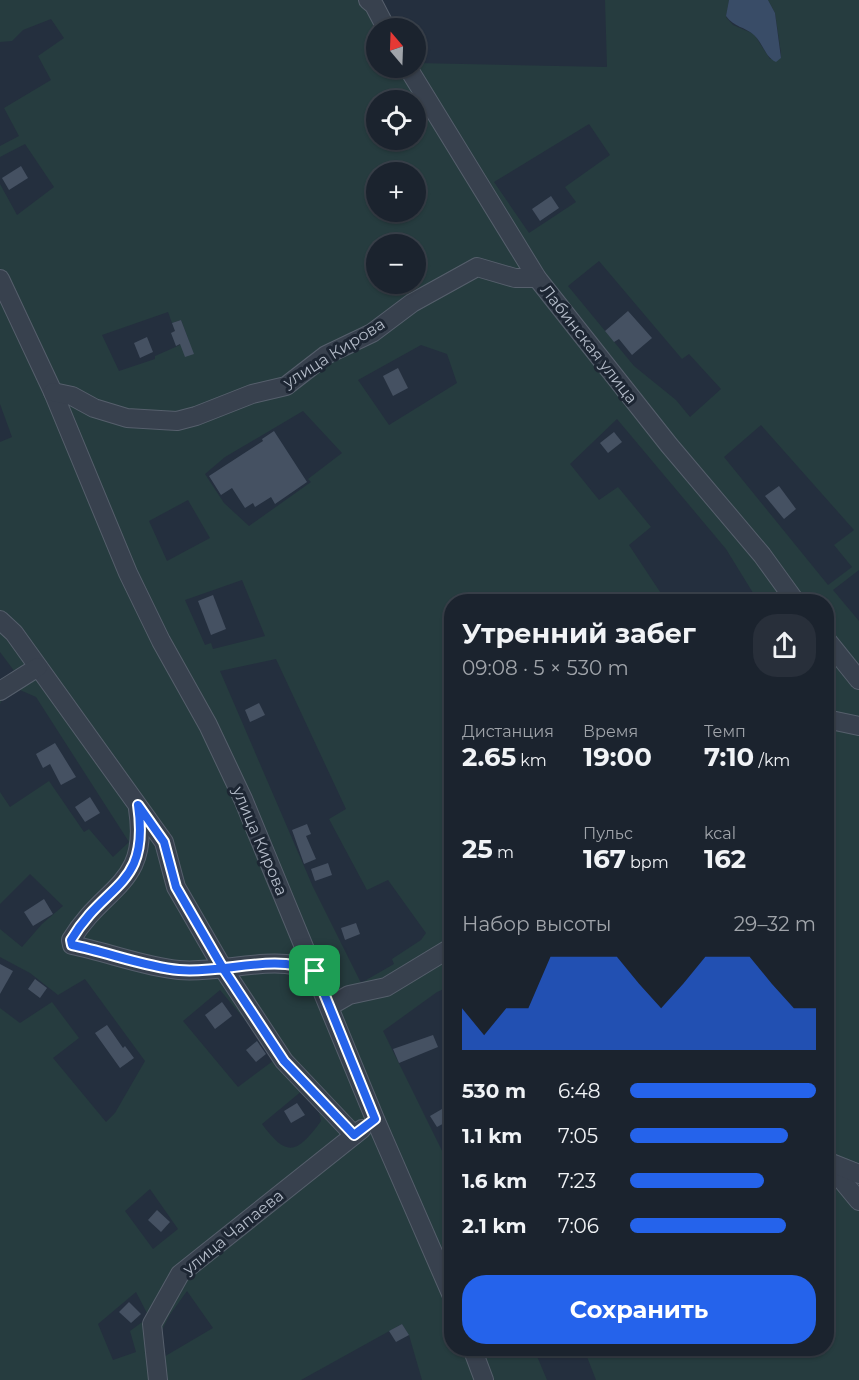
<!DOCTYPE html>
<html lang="ru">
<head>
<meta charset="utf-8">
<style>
  body { margin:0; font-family:Montserrat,sans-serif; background:#282f3a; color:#f1f3f6; height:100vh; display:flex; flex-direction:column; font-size:22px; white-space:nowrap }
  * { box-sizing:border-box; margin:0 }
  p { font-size:20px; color:#a0a4aa }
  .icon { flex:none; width:33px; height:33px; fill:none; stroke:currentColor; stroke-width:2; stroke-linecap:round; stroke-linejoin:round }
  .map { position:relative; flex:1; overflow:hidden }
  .side { position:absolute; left:444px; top:594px; width:390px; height:762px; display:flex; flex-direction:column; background:#1b232e; border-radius:24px; box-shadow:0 2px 4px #0004,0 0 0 2px #39404a }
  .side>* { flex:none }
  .needle { width:39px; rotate:341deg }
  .tools { position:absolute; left:366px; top:18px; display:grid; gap:12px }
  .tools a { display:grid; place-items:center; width:60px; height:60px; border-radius:50%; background:#1b232e; box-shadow:0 2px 4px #0004,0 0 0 2px #39404a; font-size:30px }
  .pin { position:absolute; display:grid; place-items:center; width:51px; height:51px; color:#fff; margin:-26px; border-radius:12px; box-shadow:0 3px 9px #0006 }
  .round { display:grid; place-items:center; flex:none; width:63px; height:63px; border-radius:24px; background:#282f3a }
  .summary { display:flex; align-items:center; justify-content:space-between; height:102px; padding:0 18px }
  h1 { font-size:27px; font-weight:700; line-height:45px }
  .stats { display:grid; grid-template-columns:repeat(3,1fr); gap:9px; height:102px; padding:6px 18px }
  .stats div { display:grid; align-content:center }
  .stats b { font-size:26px; font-weight:700 }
  .stats small { font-size:16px; font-weight:400 }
  .stats p { font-size:16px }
  .chart { height:168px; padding:12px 18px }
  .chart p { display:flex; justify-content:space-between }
  .chart svg { width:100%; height:108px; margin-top:6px; fill:#2563eb; opacity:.7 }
  .action { display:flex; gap:12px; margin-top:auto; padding:12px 18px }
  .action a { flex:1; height:69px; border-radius:24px; background:#2563eb; color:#fff; font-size:24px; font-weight:700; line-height:69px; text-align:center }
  ul { padding:0 18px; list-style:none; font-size:20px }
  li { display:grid; grid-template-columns:96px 72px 1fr; align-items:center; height:45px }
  li i { height:15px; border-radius:8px; background:#2563eb }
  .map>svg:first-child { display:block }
  .green { fill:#263c3f; fill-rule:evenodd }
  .water { fill:#394c67 }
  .building { fill:#455162 }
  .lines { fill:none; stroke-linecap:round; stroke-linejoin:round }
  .minor-casing { stroke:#565f6c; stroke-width:20 }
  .minor { stroke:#38414e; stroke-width:18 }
  .route-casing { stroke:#fff; stroke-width:12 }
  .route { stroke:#2563eb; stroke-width:8 }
  .labels { text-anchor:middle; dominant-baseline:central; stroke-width:6; stroke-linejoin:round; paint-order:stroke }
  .street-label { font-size:16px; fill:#b4bcc9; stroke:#1d2633 }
</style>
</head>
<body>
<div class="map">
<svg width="859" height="1380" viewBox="0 0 859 1380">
  <rect width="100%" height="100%" fill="#242f3e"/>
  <g class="green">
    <path d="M0 0H359C382 19 376 40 376 68H404L531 274 485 265 284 384 195 414 122 413 57 384 48 370 0 268V184L17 215 54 187 25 144 0 157V146L19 136 4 108 51 80 38 56 64 38 51 19 23 30 12 41 0 42ZM376 100H416V140H376ZM376 172H416V212H376ZM376 244H416V284H376ZM168 312 172 323 181 320 189 341 155 356V359L119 371 102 335Z"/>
    <path d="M605 0H729L726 17 733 25 754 34 770 59 781 58V53L775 13 768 0H859V570L833 590 859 621V673L827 632 826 602 802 601 531 263 416 68V60L417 63 607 67ZM589 124 610 155 565 187 576 202 529 233 494 182ZM599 261 682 359 689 354 721 389 690 417 676 400 634 366 568 286ZM761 425 854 530 834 545 852 567 828 585 724 457Z"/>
    <path d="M462 275 537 282 794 601H758L726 549 617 419 570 464 599 500 618 487 651 527 629 545 666 601 452 602 451 942 387 981 332 999 145 599 58 395 142 424 255 396ZM421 345 447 354 457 383 389 425 358 380ZM303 411 342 453 308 479 311 482 249 526 224 503 205 474 225 457ZM188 500 210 538 167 561 149 521ZM242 580 265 636 213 649 211 643 205 645 185 600ZM276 659 346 809 329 819 367 890 388 880 426 933 421 940 392 959 394 964 361 983 313 887 220 671Z"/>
    <polygon points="0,292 217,752 366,1117 357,1129 286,1056 177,885 166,841 0,613 0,442 12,437 0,404"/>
    <path d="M0 626 161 844 172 889 348 1135 156 1304 153 1380H0V1008L20 1023 52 1002 79 1038 53 1058 106 1122 115 1113 145 1061 85 979 58 995 30 973 0 957V929L22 947 42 924 63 906 30 874 0 904V792L10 807 49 781 84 832 89 829 113 857 129 842 36 697 20 690 3 698 0 704V681L15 672 0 652ZM220 990 277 1058 238 1087 183 1021ZM303 1090 318 1108 321 1121C297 1154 287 1158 262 1124ZM150 1189 178 1229 153 1249 125 1211ZM136 1292 149 1317 130 1331 136 1352 113 1360 98 1324Z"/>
    <polygon points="826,644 859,684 859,722 827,717"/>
    <polygon points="827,722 859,729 859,1380 596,1380 584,1349 826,1348"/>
    <polygon points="451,952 451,986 437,992 383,1031 451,1169 451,1282 338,1014 343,1004"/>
    <path d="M373 1131 418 1228 451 1310 452 1348 467 1349 480 1380H422L409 1335 402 1324 301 1380H161L155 1337 162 1315 190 1273 339 1159 366 1133ZM187 1291 213 1328 162 1358 158 1338 169 1316Z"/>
    <polygon points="478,1349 534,1349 547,1380 490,1380"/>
  </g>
  <path class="water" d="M729 0H768L775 13 781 58 776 62C765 57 763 43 754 35 745 27 734 27 726 16Z"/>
  <g class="building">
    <polygon points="21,166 28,178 9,190 2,178"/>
    <polygon points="551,196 559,208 540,221 532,209"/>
    <polygon points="628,311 652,338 632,355 619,339 614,342 605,331"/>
    <polygon points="181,320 194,354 185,357 180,344 176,346 171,333 175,331 172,323"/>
    <polygon points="147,337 153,352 140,358 134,343"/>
    <polygon points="398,368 408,388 393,396 383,376"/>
    <polygon points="274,431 307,482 275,504 271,497 255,507 253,503 245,508 232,488 221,495 209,476 263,441 262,439"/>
    <polygon points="614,432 622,442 608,453 600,443"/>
    <polygon points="779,486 796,509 784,519 765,496"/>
    <polygon points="213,595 226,629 211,635 198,601"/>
    <polygon points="259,703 265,715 250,722 245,710"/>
    <polygon points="55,743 76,777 61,785 50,764 43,768 36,754"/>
    <polygon points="90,797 100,813 85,822 75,807"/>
    <polygon points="307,824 311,834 306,836 316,859 304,864 292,830"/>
    <polygon points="328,863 332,875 315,881 311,869"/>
    <polygon points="44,899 53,914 33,926 24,912"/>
    <polygon points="356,923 360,934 345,940 341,928"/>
    <polygon points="0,964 13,971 0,994"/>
    <polygon points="35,979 47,988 40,998 28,989"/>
    <polygon points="222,1002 232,1016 215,1029 205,1015"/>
    <polygon points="107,1025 123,1048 125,1046 134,1058 120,1068 95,1033"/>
    <polygon points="433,1035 438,1047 399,1063 393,1049"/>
    <polygon points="257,1041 266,1054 256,1062 246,1050"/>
    <polygon points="297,1103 305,1115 291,1123 284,1111"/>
    <polygon points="442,1109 450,1120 437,1127 430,1116"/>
    <polygon points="157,1210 170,1222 161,1232 148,1220"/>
    <polygon points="129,1302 141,1314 131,1323 119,1312"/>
    <polygon points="402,1324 409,1335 396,1342 389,1331"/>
  </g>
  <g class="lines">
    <defs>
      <g id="minor">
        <polyline points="368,0 374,5 386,28"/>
        <polyline points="408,68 537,278 669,445 762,555 796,602"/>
        <polyline points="0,279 53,392 128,573 161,641 208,725 243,799 375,1119 452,1296"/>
        <polyline points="53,392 72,396 94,408 127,418 177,421 196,416 252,394 286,386 326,355 372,333 412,303 477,267 515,278 537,278"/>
        <polyline points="0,620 14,633 164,842 176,887 224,970 284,1061 354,1135"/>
        <polyline points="826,639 859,680"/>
        <polyline points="0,691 38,667"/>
        <polyline points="826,719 859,726"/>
        <path d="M138 809C150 885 104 885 71 940L72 945C107 952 145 967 179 970 225 974 272 953 315 971"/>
        <polyline points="330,1006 349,995 386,987 452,947"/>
        <polyline points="826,1161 859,1201"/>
        <polyline points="829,1162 859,1174"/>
        <polyline points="472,1348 484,1380"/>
        <polyline points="158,1380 152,1324 180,1274 362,1129"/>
      </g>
    </defs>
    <use href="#minor" class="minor-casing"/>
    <use href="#minor" class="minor"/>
  </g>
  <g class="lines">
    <defs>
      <path id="route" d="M315 971C272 953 225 974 179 970 145 967 107 952 72 945L71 940C106 881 150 888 138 805L164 842 176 887 224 970 284 1061 354 1135 375 1119 315 971"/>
    </defs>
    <use href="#route" class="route-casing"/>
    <use href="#route" class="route"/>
  </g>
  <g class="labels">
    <g class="street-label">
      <text transform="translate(589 344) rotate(52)">Лабинская улица</text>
      <text transform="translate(334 353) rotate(-32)">улица Кирова</text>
      <text transform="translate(260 841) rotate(67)">улица Кирова</text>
      <text transform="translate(233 1232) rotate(-39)">улица Чапаева</text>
    </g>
  </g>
</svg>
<div class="tools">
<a><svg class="needle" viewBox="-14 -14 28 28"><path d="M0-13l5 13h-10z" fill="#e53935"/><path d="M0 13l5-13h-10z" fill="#a0a4aa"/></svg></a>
<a><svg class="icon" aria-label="locate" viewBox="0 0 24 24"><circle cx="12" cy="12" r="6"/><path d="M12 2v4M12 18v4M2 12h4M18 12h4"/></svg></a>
<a>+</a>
<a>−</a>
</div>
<div class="pin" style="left:315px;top:971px;background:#1e9e55"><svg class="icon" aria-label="arrive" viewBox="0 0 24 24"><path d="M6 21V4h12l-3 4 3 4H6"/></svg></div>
<section class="side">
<div class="summary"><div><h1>Утренний забег</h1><p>09:08 · 5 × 530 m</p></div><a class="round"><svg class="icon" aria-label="share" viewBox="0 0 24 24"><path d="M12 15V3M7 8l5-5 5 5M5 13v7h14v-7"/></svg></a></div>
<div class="stats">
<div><p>Дистанция</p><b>2.65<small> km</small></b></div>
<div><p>Время</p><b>19:00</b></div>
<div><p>Темп</p><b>7:10<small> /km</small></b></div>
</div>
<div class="stats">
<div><b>25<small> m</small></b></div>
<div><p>Пульс</p><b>167<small> bpm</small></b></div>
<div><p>kcal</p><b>162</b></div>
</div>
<div class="chart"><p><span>Набор высоты</span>29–32 m</p>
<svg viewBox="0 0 160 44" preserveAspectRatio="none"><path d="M0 44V27L10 38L20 27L30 27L40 6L50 6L60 6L70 6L80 17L90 27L100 17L110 6L120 6L130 6L140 17L150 27L160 27V44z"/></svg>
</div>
<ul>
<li><b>530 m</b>6:48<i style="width:100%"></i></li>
<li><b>1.1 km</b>7:05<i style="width:85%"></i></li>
<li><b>1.6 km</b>7:23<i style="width:72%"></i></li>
<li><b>2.1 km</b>7:06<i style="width:84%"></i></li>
</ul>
<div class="action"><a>Сохранить</a></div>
</section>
</div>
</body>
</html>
